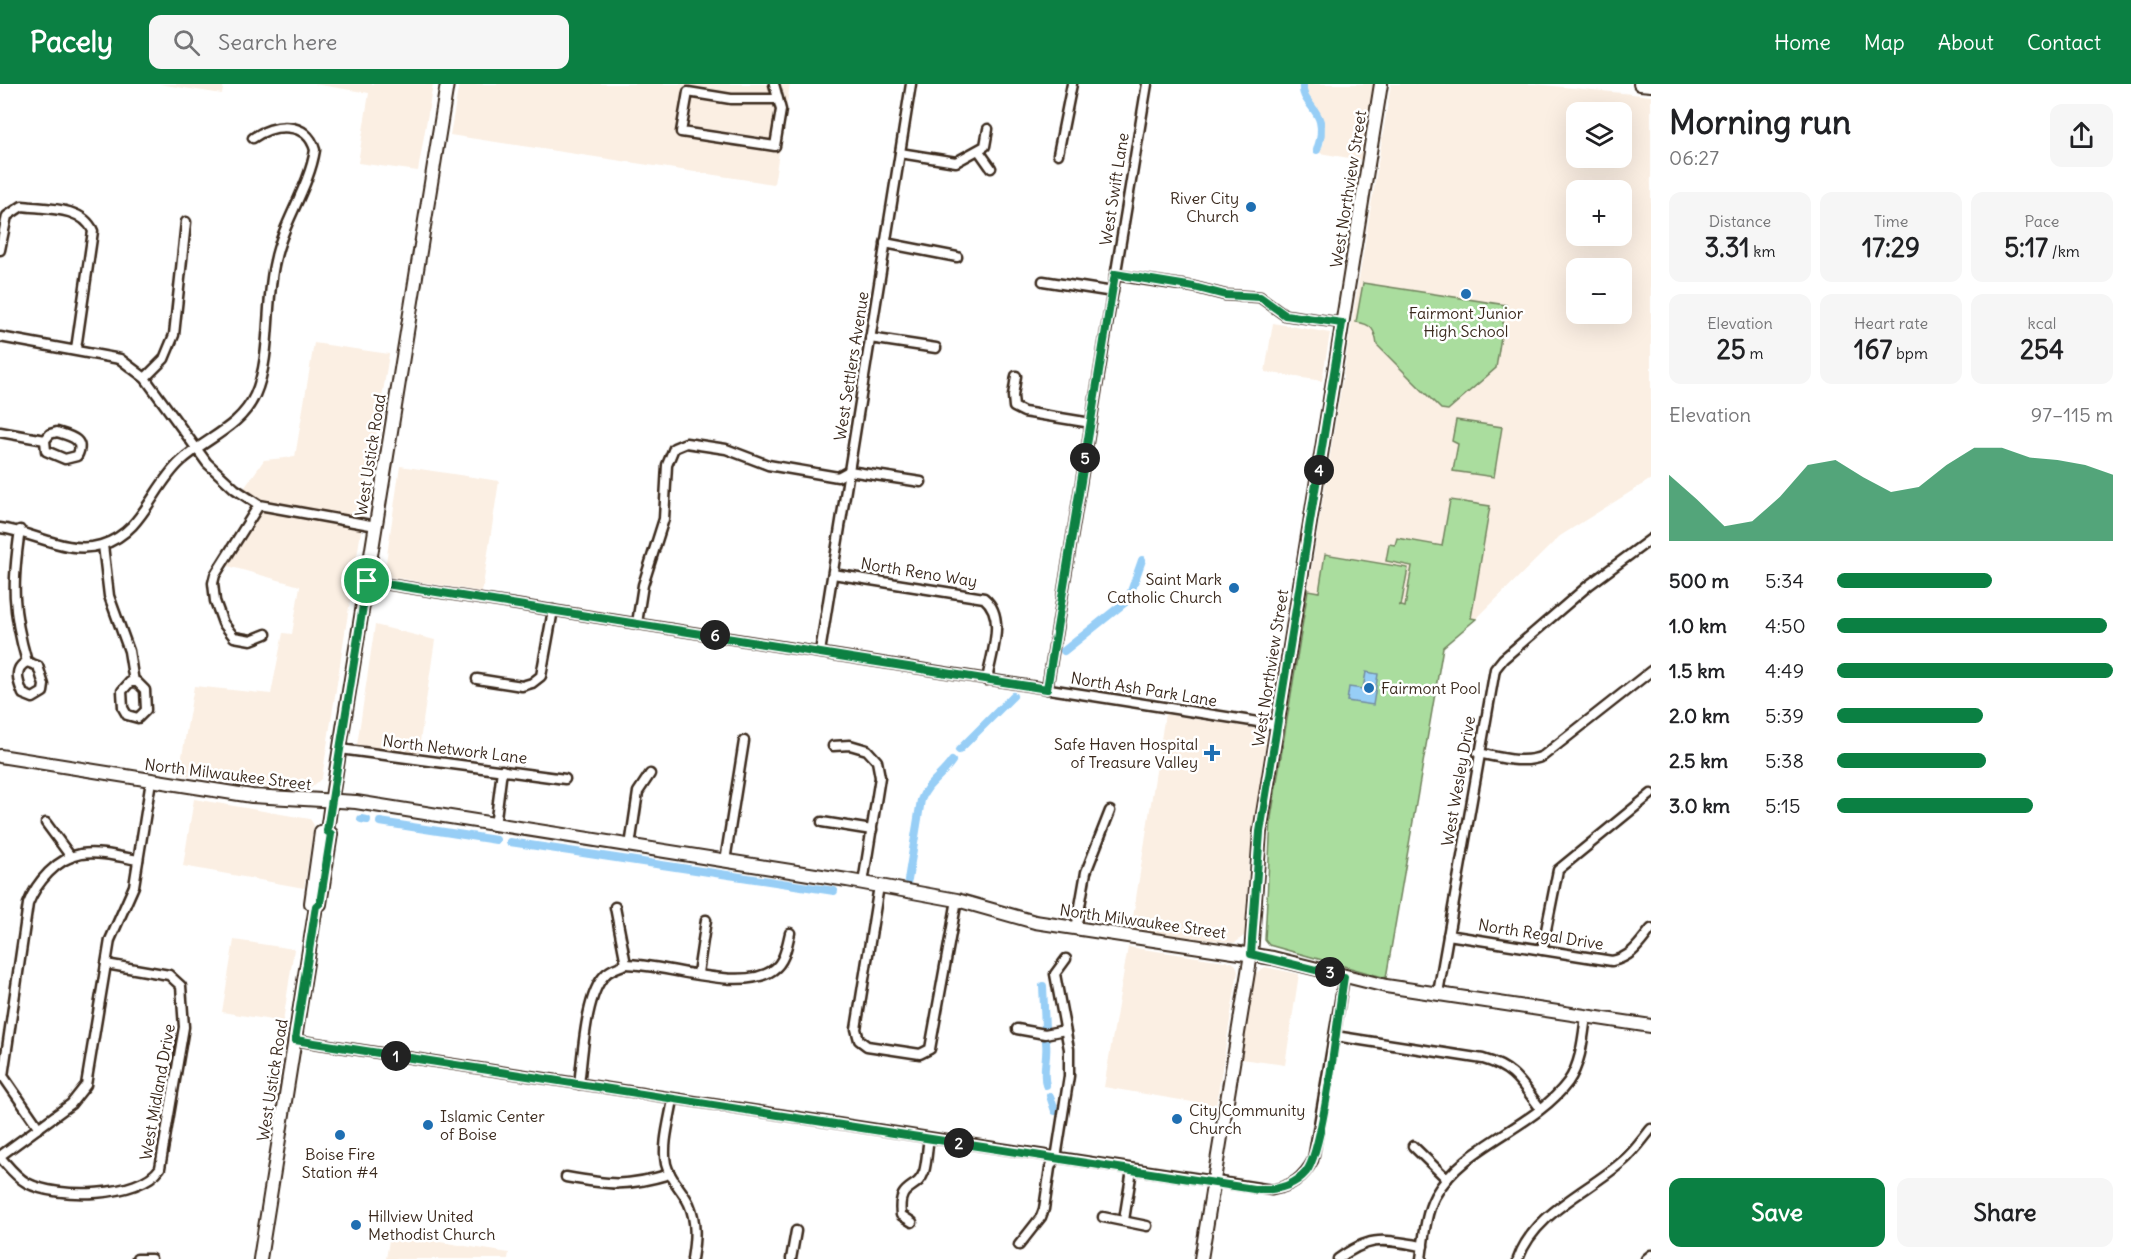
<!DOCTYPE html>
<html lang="en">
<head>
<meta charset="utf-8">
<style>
  body { margin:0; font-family:Delius,sans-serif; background:#f6f6f6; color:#202124; height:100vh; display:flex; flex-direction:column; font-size:22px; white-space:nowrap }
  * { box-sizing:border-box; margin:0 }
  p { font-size:20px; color:#757577 }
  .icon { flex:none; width:33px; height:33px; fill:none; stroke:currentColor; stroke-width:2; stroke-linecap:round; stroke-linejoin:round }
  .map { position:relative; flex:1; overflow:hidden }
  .sheet { display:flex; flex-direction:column; background:#fff; width:480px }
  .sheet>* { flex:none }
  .fabs { position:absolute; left:1566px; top:18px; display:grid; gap:12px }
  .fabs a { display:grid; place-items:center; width:66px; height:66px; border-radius:12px; background:#fff; box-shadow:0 6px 24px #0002; font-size:30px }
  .pin { position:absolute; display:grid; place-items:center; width:51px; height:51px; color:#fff; margin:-26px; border:3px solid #fff; border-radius:50%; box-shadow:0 2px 6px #0007 }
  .km { position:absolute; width:30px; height:30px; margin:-15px; border-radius:50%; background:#222; color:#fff; font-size:16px; line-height:30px; text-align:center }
  .round { display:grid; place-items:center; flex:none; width:63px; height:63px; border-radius:12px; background:#f6f6f6 }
  .overview { display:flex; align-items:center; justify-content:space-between; height:102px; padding:0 18px }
  h1 { font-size:33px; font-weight:800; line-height:45px }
  .metrics { display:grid; grid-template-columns:repeat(3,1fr); gap:9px; height:102px; padding:6px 18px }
  .metrics div { display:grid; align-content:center; border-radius:12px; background:#f6f6f6; text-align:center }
  .metrics b { font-size:26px; font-weight:800 }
  .metrics small { font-size:16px; font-weight:400 }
  .metrics p { font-size:16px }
  .chart { height:168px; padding:12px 18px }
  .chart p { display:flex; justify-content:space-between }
  .chart svg { width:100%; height:108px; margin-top:6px; fill:#0b8043; opacity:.7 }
  .primary-button { display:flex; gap:12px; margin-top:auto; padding:12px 18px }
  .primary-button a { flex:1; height:69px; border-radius:12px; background:#0b8043; color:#fff; font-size:24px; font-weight:800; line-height:69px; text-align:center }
  .primary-button a+a { background:#f6f6f6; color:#202124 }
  ul { padding:0 18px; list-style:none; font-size:20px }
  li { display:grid; grid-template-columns:96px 72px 1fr; align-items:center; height:45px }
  li i { height:15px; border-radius:8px; background:#0b8043 }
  header { display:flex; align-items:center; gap:36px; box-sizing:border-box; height:84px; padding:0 30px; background:#0b8043; color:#fff }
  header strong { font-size:28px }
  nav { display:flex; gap:33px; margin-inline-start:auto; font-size:21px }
  .search { width:420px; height:54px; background:#f6f6f6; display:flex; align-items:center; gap:15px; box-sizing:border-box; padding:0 21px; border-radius:12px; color:#757577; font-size:22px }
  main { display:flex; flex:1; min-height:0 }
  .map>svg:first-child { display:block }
  .built { fill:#fbefe3; fill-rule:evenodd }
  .green { fill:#aadd9e; stroke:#72845e; stroke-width:1.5 }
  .water { fill:#97cef6; stroke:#728ca0; stroke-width:1.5 }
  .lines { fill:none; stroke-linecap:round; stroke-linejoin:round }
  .canal { stroke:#97cef6; stroke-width:8 }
  .street-casing { stroke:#3b2a1e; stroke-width:13 }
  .secondary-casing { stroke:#3b2a1e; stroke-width:16 }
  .street { stroke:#fff; stroke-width:8 }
  .secondary { stroke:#fff; stroke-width:12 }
  .route-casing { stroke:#fff; stroke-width:12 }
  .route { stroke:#0b8043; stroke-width:8 }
  .poi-dot { fill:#1f6fb2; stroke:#fff; stroke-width:2 }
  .labels { text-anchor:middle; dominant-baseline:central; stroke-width:5; stroke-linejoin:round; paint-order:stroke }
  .street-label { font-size:16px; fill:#3b2a1e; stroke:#fff }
  .poi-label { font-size:16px; fill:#3b2a1e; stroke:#fff; text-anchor:start }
</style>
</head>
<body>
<header>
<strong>Pacely</strong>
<div class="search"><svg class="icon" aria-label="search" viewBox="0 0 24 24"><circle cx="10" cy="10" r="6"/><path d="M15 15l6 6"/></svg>Search here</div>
<nav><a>Home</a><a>Map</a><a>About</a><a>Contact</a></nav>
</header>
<main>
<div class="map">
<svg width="1651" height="1175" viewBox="0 0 1651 1175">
  <rect width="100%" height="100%" fill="#fff"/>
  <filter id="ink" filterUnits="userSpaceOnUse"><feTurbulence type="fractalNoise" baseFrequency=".0167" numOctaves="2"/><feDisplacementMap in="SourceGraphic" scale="12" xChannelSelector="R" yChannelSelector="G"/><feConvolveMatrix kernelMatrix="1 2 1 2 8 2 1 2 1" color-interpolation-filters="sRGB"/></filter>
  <g filter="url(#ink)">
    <g class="built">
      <polygon points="159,0 224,0 222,10"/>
      <polygon points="314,0 433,0 418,87 358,79 369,9"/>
      <polygon points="459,0 790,0 774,100 450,51"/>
      <polygon points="1305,0 1373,0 1361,76 1319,69 1324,59 1324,47 1321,30 1303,4"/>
      <path d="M1391 0H1534L1651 12V395L1560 452 1476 535 1308 506ZM1576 28H1622V74H1576ZM1576 106H1622V152H1576ZM1576 184H1622V230H1576Z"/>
      <polygon points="1273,239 1330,249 1322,297 1265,288"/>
      <polygon points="314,259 389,270 322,694 310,705 274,706 179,690 194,602 271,610 283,549 292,550 300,502 228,482 267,419 243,406 264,376 295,373"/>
      <polygon points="400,382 499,397 482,508 384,492"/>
      <polygon points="375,541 435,556 418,671 357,661"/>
      <polygon points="1165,630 1264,646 1267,652 1249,779 1245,851 1235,859 1131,846"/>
      <polygon points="194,715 310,735 314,741 304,804 183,782"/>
      <polygon points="234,856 294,865 283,938 222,928"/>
      <polygon points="1128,863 1232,878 1236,881 1238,887 1216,1022 1104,1003"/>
      <polygon points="1265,883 1299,890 1285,981 1241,975 1255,890"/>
      <polygon points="390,1150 509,1169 508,1175 386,1175"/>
    </g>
    <g class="green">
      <path d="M1363 199 1506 221 1496 284 1448 326 1441 325 1377 261C1375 246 1372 240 1356 238Z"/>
      <polygon points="1456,336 1502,343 1494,393 1453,387 1458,360 1452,357"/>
      <polygon points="1450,416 1490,422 1471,534 1476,535 1443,563 1386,894 1269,861 1265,856 1271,734 1308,506 1319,508 1325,470 1408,484 1401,522 1398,521 1405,523 1412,482 1386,477 1389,460 1395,461 1397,454 1442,462"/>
    </g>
    <polygon class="water" points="1366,588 1378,590 1373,621 1347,617 1349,603 1363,605"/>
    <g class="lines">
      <g class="canal">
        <path d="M1303 0C1300 24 1332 24 1317 66"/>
        <polyline points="1064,567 1128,516 1142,476"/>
        <polyline points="959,666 1013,612"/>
        <polyline points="361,735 367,736"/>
        <polyline points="380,738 496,756"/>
        <polyline points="510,758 834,807"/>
        <path d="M908 796 921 716C927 699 942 692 952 677"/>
        <polyline points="1043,902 1045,944"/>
        <path d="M1046 1001C1042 986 1048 973 1046 958"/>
        <polyline points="1050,1012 1055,1027"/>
      </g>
      <defs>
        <g id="street">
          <polyline points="774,0 781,26 775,62 681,48 688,8 731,15 777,15"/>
          <polyline points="979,67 991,84"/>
          <polyline points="900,69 956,78 985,62 988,45"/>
          <polyline points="1058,70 1072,0"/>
          <polyline points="885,159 957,173"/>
          <path d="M0 166 7 132 22 122C45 125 82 122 93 147L76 265"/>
          <polyline points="1115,191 1194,203 1225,211 1260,213 1285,231 1342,239"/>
          <polyline points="1043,197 1113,208"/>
          <polyline points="0,253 120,275 145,294 207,379 235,405 259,421 376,442"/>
          <polyline points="870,254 936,264"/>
          <polyline points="1016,292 1013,312 1014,323 1024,328 1091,339"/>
          <polyline points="145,294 164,275 174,251 186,138"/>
          <polyline points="0,348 45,356"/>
          <path d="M57 348C70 352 86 355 77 372L65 375 46 367 45 356 50 350Z"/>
          <polyline points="259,421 215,491 213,499 215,517 223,539 234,553 251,556 266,550"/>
          <path d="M0 444C34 448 67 471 101 461 143 449 152 403 181 377 206 354 240 344 255 311 272 273 265 218 275 177 283 138 309 104 315 66 307 36 273 40 253 54"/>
          <path d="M20 446C12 500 12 526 27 578"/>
          <polyline points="103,461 109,512 129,567 134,598"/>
          <path d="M833 490 984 514C1007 533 991 570 987 596"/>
          <polyline points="367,497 1277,641"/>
          <polyline points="637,539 643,501 664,435 667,381 674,364 686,359 726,365 768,381 838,393 849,387 921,398"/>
          <polyline points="820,568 911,0"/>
          <path d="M27 578 38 582 44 601 43 608 33 614 23 610C18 598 13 584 27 578Z"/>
          <polyline points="477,595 522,602 532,599 541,592 553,526"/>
          <polygon points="130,598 137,598 145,606 146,626 138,634 127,631 123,624 122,607"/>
          <polyline points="1047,605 1147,0"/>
          <polyline points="833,662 850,661 867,666 877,677 880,693 863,799"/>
          <polyline points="340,665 565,695"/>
          <path d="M1478 669C1499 673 1523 681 1543 672L1651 587"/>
          <polyline points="822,738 872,746"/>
          <polyline points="46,739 71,773"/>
          <polyline points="495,742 502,686"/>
          <polyline points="630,762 638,708 650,690"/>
          <polyline points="725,777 744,657"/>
          <polyline points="879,802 856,945 859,956 867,962 920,970 930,965 957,816"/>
          <polyline points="1076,845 1086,788 1110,727"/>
          <path d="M1448 851 1612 877C1632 873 1639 860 1651 845"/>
          <polyline points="1542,866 1558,786 1651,710"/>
          <path d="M626 880C665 880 741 909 773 886 785 878 787 861 790 849"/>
          <polyline points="698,889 706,836"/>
          <polyline points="1438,909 1495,585 1503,575 1589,501 1651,455"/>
          <polyline points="1017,945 1045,950 1065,946"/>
          <path d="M1335 952 1483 975C1515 984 1521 999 1540 1024"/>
          <path d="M295 956 1272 1106C1292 1102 1303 1094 1313 1076L1344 893"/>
          <path d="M579 1000C583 971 585 911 605 891 610 885 619 883 626 880L615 823"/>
          <path d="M673 1015C670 1035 662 1060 666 1080 670 1096 682 1105 689 1120 697 1138 695 1156 692 1175"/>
          <path d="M39 1044 3 992 28 820C36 799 57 774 81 770 99 767 121 773 138 776"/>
          <polyline points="1413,1062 1447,1095"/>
          <polyline points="0,1072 71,1020 86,1001 110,856 134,802 151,697"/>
          <path d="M0 1073C8 1082 16 1093 27 1099 57 1115 140 1114 160 1084L184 943 181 902 169 891 106 880"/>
          <path d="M566 1093C610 1101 626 1103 670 1090"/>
          <polyline points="1103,1133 1147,1142"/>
          <polyline points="1124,1136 1132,1086"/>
          <path d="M912 1138 901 1131C897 1098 917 1108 924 1088 927 1078 927 1065 929 1054"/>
          <polyline points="1019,1161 1041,1133 1044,1125 1050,1084 1057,1068 1069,992 1069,965 1055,890 1066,875"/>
          <polyline points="137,1175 151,1175"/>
          <polyline points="791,1175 796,1147"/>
          <path d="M1338 1175C1372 1150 1384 1156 1423 1162"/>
          <path d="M1421 1175C1424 1154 1425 1131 1435 1112 1464 1060 1533 1045 1568 998 1581 980 1583 954 1586 932"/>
          <path d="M1518 1175C1535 1128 1588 1108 1623 1077 1634 1068 1642 1056 1651 1045"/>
          <polyline points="1646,1175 1651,1171"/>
        </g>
        <g id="secondary">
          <polyline points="1640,0 1651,1"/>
          <polyline points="0,672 252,712 356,718 847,796 957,816 1035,838 1273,874 1386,902 1651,942"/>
          <polyline points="316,822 311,819 321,748 327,747"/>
          <polyline points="260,1175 316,822 320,820 331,750 327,747 331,719 447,0"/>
          <polyline points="1201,1175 1251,870 1260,748 1381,0"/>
        </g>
      </defs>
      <use href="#street" class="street-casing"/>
      <use href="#secondary" class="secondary-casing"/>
      <use href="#street" class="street"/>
      <use href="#secondary" class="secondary"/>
    </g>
  </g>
  <g class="lines" filter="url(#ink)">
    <defs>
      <path id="route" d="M1115 190 1194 203 1225 211 1260 213 1285 231 1342 239 1260 748 1251 870 1344 893C1338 928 1324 1067 1306 1088 1294 1102 1278 1106 1260 1106L295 956 316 822 320 819 331 750 327 747 367 497 1047 605Z"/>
    </defs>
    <use href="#route" class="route-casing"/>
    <use href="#route" class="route"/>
  </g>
  <g class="poi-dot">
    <circle cx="1251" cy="123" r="6"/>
    <circle cx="1466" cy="210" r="6"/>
    <circle cx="1234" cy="504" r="6"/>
    <circle cx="1369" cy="604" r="6"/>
    <path d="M1209 660h6v6h6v6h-6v6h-6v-6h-6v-6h6z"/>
    <circle cx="1177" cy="1035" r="6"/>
    <circle cx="428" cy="1041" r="6"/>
    <circle cx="340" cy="1051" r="6"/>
    <circle cx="356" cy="1141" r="6"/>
  </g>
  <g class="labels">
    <g class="street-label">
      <text transform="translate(1114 105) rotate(-81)">West Swift Lane</text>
      <text transform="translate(1348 105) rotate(-81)">West Northview Street</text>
      <text transform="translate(851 282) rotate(-81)">West Settlers Avenue</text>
      <text transform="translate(370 371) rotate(-81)">West Ustick Road</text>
      <text transform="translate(919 488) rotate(9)">North Reno Way</text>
      <text transform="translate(1270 584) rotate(-81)">West Northview Street</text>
      <text transform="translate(1144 605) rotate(9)">North Ash Park Lane</text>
      <text transform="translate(455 665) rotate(7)">North Network Lane</text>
      <text transform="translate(228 690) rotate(7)">North Milwaukee Street</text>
      <text transform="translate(1458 697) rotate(-80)">West Wesley Drive</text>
      <text transform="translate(1143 837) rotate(8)">North Milwaukee Street</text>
      <text transform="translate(1541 850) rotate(9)">North Regal Drive</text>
      <text transform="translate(272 996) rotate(-81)">West Ustick Road</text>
      <text transform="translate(157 1008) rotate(-80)">West Midland Drive</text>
    </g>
    <g class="poi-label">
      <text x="1239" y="114" text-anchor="end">River City<tspan x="1239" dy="18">Church</tspan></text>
      <text x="1466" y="229" text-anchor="middle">Fairmont Junior<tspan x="1466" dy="18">High School</tspan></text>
      <text x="1222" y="495" text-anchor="end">Saint Mark<tspan x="1222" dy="18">Catholic Church</tspan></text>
      <text x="1381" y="604">Fairmont Pool</text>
      <text x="1198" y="660" text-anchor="end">Safe Haven Hospital<tspan x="1198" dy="18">of Treasure Valley</tspan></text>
      <text x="1189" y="1026">City Community<tspan x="1189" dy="18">Church</tspan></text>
      <text x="440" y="1032">Islamic Center<tspan x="440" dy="18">of Boise</tspan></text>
      <text x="340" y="1070" text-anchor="middle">Boise Fire<tspan x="340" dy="18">Station #4</tspan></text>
      <text x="368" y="1132">Hillview United<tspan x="368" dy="18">Methodist Church</tspan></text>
    </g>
  </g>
</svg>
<div class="fabs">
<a><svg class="icon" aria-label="layers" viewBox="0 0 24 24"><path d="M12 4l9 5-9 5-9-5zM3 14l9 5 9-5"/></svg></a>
<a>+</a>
<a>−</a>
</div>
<div class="pin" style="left:367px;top:497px;background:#1e9e55"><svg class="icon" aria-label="arrive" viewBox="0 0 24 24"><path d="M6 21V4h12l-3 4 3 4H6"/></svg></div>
<b class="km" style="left:396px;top:972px">1</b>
<b class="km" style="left:959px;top:1059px">2</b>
<b class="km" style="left:1330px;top:888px">3</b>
<b class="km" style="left:1319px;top:386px">4</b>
<b class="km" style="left:1085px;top:374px">5</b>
<b class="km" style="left:715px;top:551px">6</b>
</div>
<section class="sheet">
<div class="overview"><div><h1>Morning run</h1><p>06:27</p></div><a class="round"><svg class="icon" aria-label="share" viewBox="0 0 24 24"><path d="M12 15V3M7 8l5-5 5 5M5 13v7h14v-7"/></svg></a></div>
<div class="metrics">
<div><p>Distance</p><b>3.31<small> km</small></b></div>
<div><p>Time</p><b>17:29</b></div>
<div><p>Pace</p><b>5:17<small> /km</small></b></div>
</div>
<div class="metrics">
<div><p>Elevation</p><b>25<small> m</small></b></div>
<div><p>Heart rate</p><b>167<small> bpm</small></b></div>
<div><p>kcal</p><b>254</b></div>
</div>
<div class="chart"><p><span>Elevation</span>97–115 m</p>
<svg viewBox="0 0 160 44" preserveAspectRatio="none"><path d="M0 44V17L10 27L20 38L30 36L40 26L50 13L60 11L70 18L80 24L90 22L100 13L110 6L120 6L130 10L140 11L150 13L160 17V44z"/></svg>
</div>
<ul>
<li><b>500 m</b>5:34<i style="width:56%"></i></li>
<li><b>1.0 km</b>4:50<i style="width:98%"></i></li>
<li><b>1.5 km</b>4:49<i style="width:100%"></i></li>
<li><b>2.0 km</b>5:39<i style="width:53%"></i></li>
<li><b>2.5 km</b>5:38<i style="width:54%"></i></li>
<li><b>3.0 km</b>5:15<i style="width:71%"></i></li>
</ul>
<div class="primary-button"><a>Save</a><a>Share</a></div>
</section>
</main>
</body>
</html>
